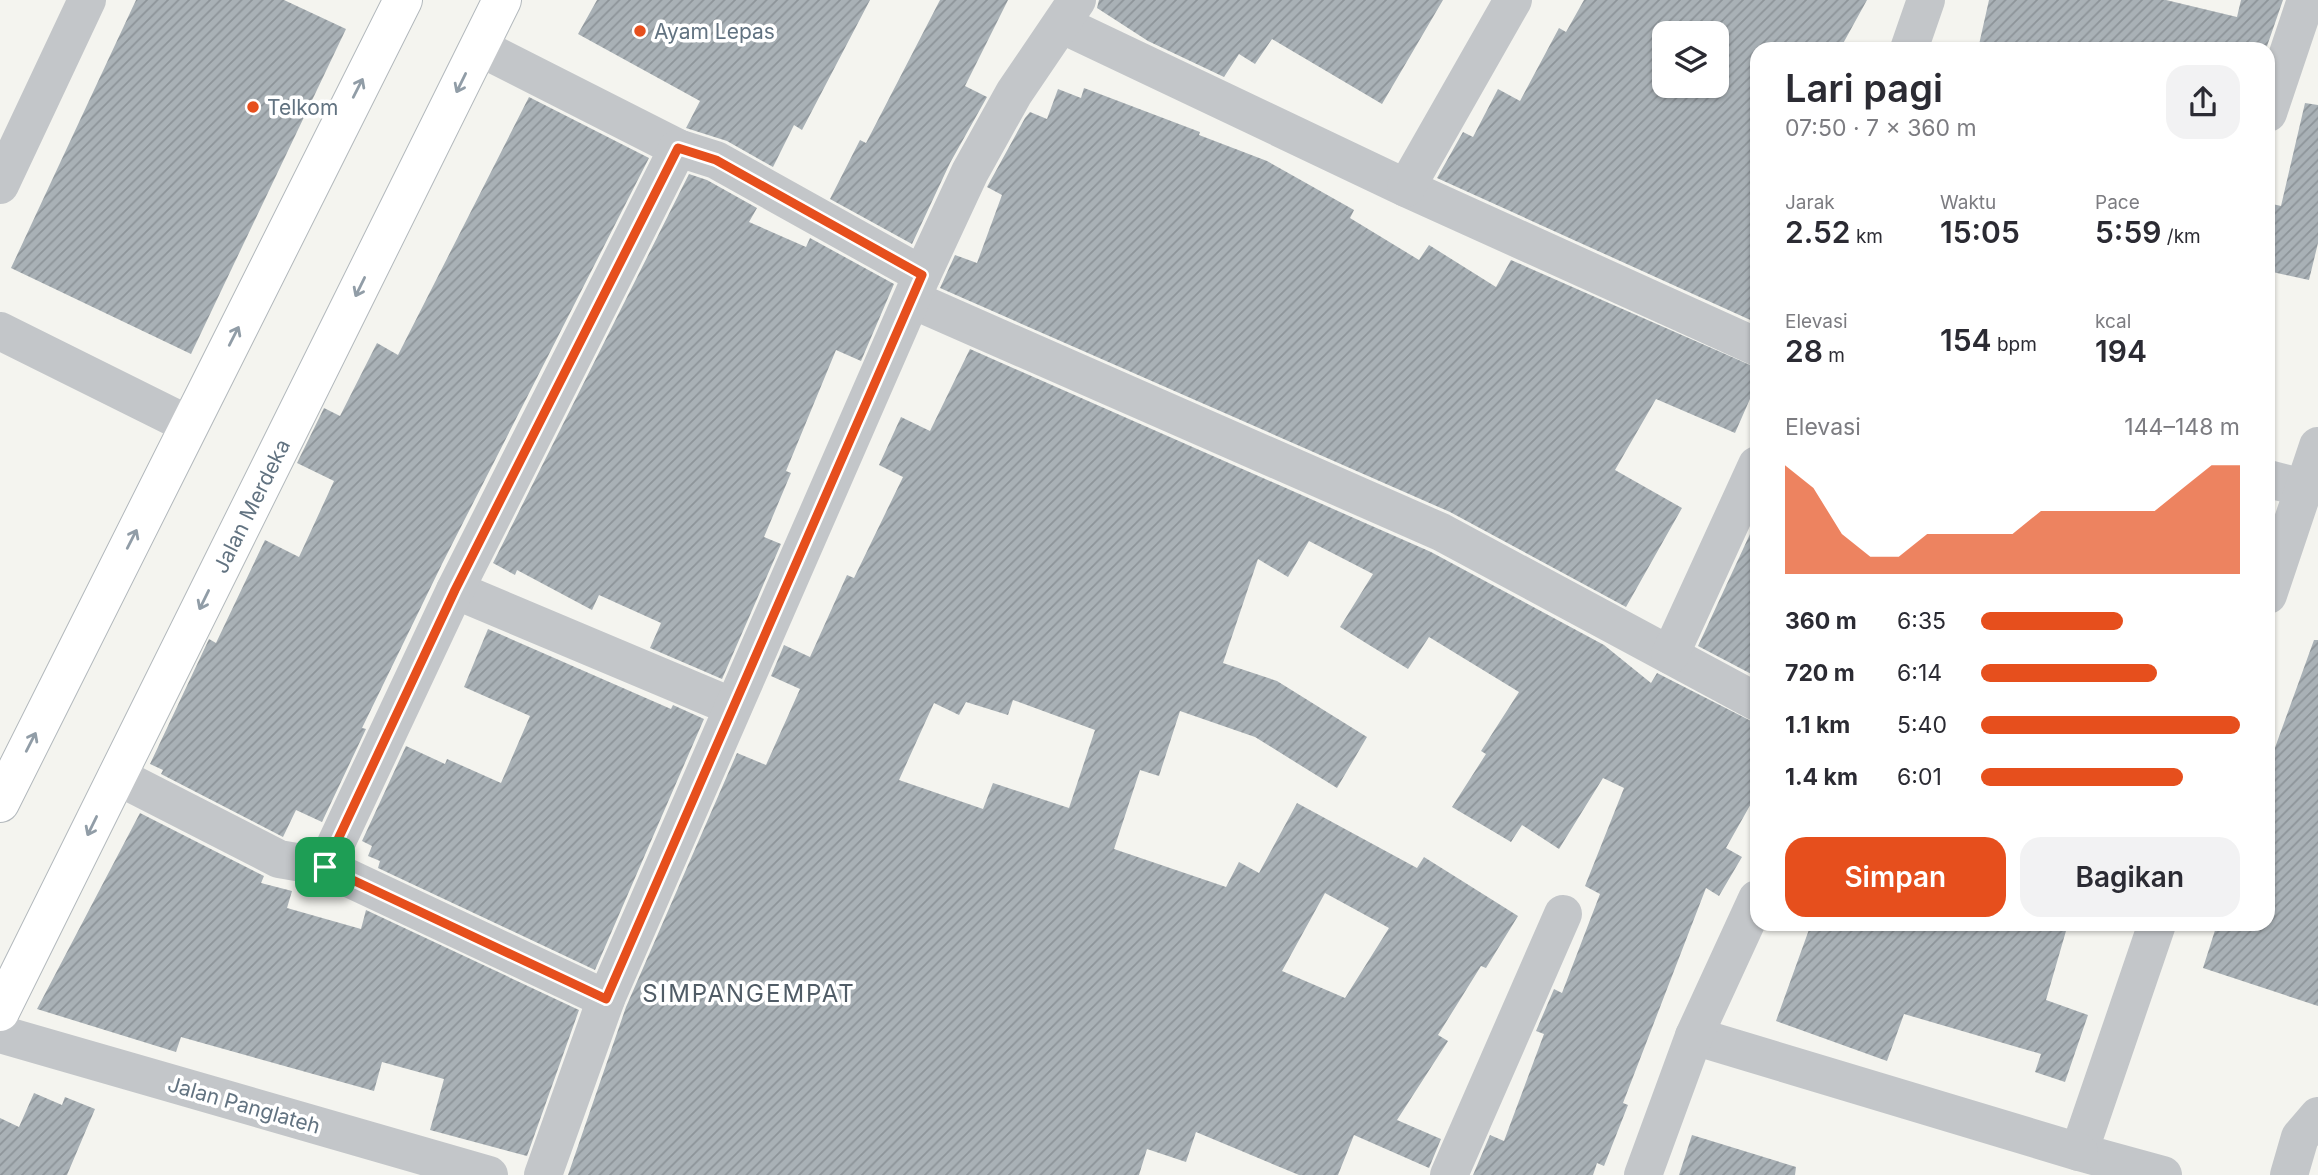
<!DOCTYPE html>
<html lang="id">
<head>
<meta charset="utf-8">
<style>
  body { margin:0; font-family:Inter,sans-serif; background:#f2f2f3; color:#2b2b33; height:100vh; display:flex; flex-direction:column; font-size:26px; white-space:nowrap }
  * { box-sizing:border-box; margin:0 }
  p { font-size:23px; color:#7c7c81 }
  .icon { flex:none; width:38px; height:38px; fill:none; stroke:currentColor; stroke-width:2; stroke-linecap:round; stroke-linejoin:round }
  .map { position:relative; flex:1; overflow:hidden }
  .side { position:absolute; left:1750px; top:42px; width:525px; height:889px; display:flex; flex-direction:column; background:#fff; border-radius:21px; box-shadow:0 2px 5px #0004 }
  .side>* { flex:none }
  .fabs { position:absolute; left:1652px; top:21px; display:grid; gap:14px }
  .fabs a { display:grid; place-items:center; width:77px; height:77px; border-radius:14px; background:#fff; box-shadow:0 2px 5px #0004; font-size:35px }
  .pin { position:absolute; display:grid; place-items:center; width:60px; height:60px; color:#fff; margin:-30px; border-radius:14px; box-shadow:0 4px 10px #0006 }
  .round { display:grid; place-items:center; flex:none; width:74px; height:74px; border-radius:21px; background:#f2f2f3 }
  .headline { display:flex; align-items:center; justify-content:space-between; height:119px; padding:0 35px }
  h1 { font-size:38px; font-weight:600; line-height:52px }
  .metrics { display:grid; grid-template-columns:repeat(3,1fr); gap:10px; height:119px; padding:7px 35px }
  .metrics div { display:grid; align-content:center }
  .metrics b { font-size:30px; font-weight:600 }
  .metrics small { font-size:19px; font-weight:400 }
  .metrics p { font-size:19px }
  .chart { height:196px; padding:14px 35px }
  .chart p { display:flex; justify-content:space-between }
  .chart svg { width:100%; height:126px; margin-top:7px; fill:#e64f1d; opacity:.7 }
  .button { display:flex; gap:14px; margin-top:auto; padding:14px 35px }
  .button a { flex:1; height:80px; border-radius:21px; background:#e64f1d; color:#fff; font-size:28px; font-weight:600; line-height:80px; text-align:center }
  .button a+a { background:#f2f2f3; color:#2b2b33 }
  ul { padding:0 35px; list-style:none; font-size:23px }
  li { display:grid; grid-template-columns:112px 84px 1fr; align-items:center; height:52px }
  li i { height:18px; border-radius:9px; background:#e64f1d }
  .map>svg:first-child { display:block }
  .building { fill:url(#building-hatch); fill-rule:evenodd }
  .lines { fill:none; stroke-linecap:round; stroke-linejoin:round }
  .secondary-casing { stroke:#b2b8bc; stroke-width:40 }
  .minor { stroke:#c3c6c9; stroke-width:38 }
  .secondary { stroke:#fff; stroke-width:38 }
  .oneway { stroke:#919da7 }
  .route-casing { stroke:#fff; stroke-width:14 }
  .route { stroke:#e64f1d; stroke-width:9 }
  .poi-dot { fill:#e64f1d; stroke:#fff; stroke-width:2.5 }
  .labels { text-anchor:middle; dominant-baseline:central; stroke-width:7; stroke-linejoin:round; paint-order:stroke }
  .poi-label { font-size:21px; fill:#627381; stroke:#fff; text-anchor:start }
  .street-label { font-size:21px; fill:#627381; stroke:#fff }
  .quarter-label { font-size:24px; letter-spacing:2px; fill:#505c66; stroke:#fff }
</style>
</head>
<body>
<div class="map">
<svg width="2318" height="1175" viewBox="0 0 2318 1175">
  <defs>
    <pattern id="building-hatch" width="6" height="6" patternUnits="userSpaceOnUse" patternTransform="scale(1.75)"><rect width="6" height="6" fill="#a9b1b6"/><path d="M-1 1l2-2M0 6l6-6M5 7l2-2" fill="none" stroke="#8d9499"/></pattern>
  </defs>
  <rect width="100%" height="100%" fill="#f4f4ef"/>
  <g class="building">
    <polygon points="136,0 284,0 346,29 191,354 11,268"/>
    <polygon points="597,0 870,0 802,130 794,125 773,167 727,141 686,128 700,101 578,34"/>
    <polygon points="940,0 1008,0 965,86 987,97 950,163 912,244 830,199 860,140 866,143"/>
    <polygon points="1099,0 1443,0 1382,104 1272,39 1255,64 1239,54 1224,77 1148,41 1097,8"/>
    <path d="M1584 0H1867L1840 49H1757V323L1437 178 1463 132 1473 137 1498 89 1520 101 1559 28 1566 32ZM1664 33H1717V86H1664Z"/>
    <polygon points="1989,0 2166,0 2237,17 2241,0 2283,0 2266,49 1978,49"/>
    <polygon points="1084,88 1200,132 1199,135 1267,161 1354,210 1350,218 1419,260 1429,245 1496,287 1511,260 1757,368 1757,383 1735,433 1656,399 1615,470 1682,508 1626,607 1450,512 940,288 955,255 977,263 1002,195 987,187 1025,118 1030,112 1047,119 1058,89 1081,98"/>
    <polygon points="529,97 649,158 442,564 362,728 366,729 322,822 296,810 283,837 161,774 163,770 150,764 209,639 216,643 265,540 299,557 334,481 297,463 324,408 340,416 377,343 398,355"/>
    <polygon points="2305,103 2318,105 2318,243 2309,280 2268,271 2268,203 2281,206"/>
    <polygon points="689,174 707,180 757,208 749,222 806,247 810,238 894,284 861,361 836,350 786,471 791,473 764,537 781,544 722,679 650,648 661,623 599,595 592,610 517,570 515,575 493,563"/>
    <path d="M970 349 1431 552 1604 645 1651 683 1657 673 1757 724V793L1726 848 1742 857 1719 896 1706 888 1623 1103 1628 1105 1604 1166 1597 1163 1593 1175H1473L1490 1135 1504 1141 1544 1034 1536 1031 1554 989 1562 993 1600 894 1585 886 1624 788 1603 778 1559 849 1522 825 1511 842 1452 807 1486 754 1481 751 1519 692 1429 637 1408 669 1340 627 1373 574 1309 541 1288 577 1258 559 1223 663 1277 681 1367 737 1337 788 1255 737 1180 711 1159 776 1140 770 1114 849 1226 887 1239 862 1259 873 1297 803 1417 868 1424 857 1518 916 1486 968 1481 966 1438 1035 1448 1041 1397 1120 1441 1139 1429 1168 1354 1135 1338 1175H1299L1196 1132 1186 1162 1147 1149 1139 1175H568L626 1007 737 753 766 765 800 689 771 676 784 645 810 657 847 575 854 578 903 477 879 465 901 417 930 431ZM1013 700 1095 730 1069 808 993 783 983 809 899 780 934 703 959 715 966 702 1008 715ZM1325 893 1389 928 1345 998 1282 971Z"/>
    <polygon points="1757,519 1757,677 1698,646"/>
    <polygon points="488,629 671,709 673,705 704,719 595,970 378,868 380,861 368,856 372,846 362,841 406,746 445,764 447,759 501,783 530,716 464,687"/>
    <polygon points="2314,640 2318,640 2318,1006 2203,968 2217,924 2268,924 2268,767"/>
    <polygon points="140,813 264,876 261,883 292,891 287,908 361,929 366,910 579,1010 527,1156 430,1130 444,1079 382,1062 374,1091 181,1037 176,1052 37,1009"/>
    <polygon points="1811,924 2068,924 2046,1000 2088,1015 2065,1082 2035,1072 2041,1054 1904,1014 1887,1061 1776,1021"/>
    <polygon points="34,1093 62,1105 65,1097 95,1109 67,1175 0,1175 0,1118 19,1127"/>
    <polygon points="1692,1135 1796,1167 1795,1175 1679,1175"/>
  </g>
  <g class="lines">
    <defs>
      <g id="secondary">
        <polyline points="0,803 403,0"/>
        <path id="s1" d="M0 1012 502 0"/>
      </g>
    </defs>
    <use href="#secondary" class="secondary-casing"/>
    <g class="minor">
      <polyline points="1063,25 1406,188 1757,347"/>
      <polyline points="479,47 678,148 716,160 922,275"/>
      <polyline points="1909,49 1926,0"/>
      <polyline points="2268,113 2306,0"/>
      <polyline points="0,185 87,0"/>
      <polyline points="1406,188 1513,0"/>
      <polyline points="913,300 1441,532 1757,702"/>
      <polyline points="0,331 189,425"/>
      <polyline points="2268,479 2304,488"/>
      <polyline points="455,590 733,707"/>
      <polyline points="2268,595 2318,446"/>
      <polyline points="1670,655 1757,465"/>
      <polyline points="117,776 279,859 325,867 606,999"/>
      <polyline points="325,867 455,590 678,148"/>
      <polyline points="2157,924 2079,1152 2163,1175"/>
      <polyline points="0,1034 489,1175"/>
      <polyline points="1694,1036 2079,1152"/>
      <polyline points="543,1175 606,999 922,275 970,172 1014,93 1077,0"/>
      <polyline points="1449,1175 1563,914"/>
      <polyline points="1643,1175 1694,1036 1757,899"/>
      <polyline points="2289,1175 2300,1137 2318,1116"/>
    </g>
    <use href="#secondary" class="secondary"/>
  </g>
  <defs><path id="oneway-shaft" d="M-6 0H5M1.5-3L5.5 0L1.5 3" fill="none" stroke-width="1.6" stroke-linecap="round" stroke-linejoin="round" transform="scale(1.75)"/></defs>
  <g class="oneway">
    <use href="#oneway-shaft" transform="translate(461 83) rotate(116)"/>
    <use href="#oneway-shaft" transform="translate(358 88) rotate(-63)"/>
    <use href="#oneway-shaft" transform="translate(360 287) rotate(116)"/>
    <use href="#oneway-shaft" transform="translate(234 336) rotate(-63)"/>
    <use href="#oneway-shaft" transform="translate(132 539) rotate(-63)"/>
    <use href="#oneway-shaft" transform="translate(204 600) rotate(116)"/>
    <use href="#oneway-shaft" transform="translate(31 742) rotate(-63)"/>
    <use href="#oneway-shaft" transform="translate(92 826) rotate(116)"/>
  </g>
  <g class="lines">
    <defs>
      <polygon id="route" points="678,148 716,160 922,275 606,999 325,867 455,590"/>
    </defs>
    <use href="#route" class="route-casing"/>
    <use href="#route" class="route"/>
  </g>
  <g class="poi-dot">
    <circle cx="640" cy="31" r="7"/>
    <circle cx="253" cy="107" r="7"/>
  </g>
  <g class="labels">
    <g class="poi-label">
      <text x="654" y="31">Ayam Lepas</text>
      <text x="267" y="107">Telkom</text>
    </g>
    <g class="street-label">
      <text stroke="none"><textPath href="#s1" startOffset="565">Jalan Merdeka</textPath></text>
      <text transform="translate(244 1105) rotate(16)">Jalan Panglateh</text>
    </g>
    <g class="quarter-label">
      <text x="749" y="993">SIMPANGEMPAT</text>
    </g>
  </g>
</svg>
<div class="fabs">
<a><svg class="icon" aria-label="layers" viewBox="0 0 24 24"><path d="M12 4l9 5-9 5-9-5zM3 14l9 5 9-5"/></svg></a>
</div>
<div class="pin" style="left:325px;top:867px;background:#1e9e55"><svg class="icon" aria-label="arrive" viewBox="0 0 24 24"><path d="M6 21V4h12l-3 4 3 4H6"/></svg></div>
<section class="side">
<div class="headline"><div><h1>Lari pagi</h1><p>07:50 · 7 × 360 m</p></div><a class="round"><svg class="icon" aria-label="share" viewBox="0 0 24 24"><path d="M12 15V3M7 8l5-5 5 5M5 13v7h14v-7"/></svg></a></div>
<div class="metrics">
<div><p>Jarak</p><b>2.52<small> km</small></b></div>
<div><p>Waktu</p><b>15:05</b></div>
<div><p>Pace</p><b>5:59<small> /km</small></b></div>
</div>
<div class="metrics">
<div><p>Elevasi</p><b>28<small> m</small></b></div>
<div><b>154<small> bpm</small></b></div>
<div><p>kcal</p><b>194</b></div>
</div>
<div class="chart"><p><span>Elevasi</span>144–148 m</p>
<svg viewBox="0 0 160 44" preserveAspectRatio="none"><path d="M0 44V6L10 14L20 30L30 38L40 38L50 30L60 30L70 30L80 30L90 22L100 22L110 22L120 22L130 22L140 14L150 6L160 6V44z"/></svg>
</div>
<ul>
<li><b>360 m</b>6:35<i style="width:55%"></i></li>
<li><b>720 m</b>6:14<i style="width:68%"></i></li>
<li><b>1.1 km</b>5:40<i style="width:100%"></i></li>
<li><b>1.4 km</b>6:01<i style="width:78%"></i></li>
</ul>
<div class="button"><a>Simpan</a><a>Bagikan</a></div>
</section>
</div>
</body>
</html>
